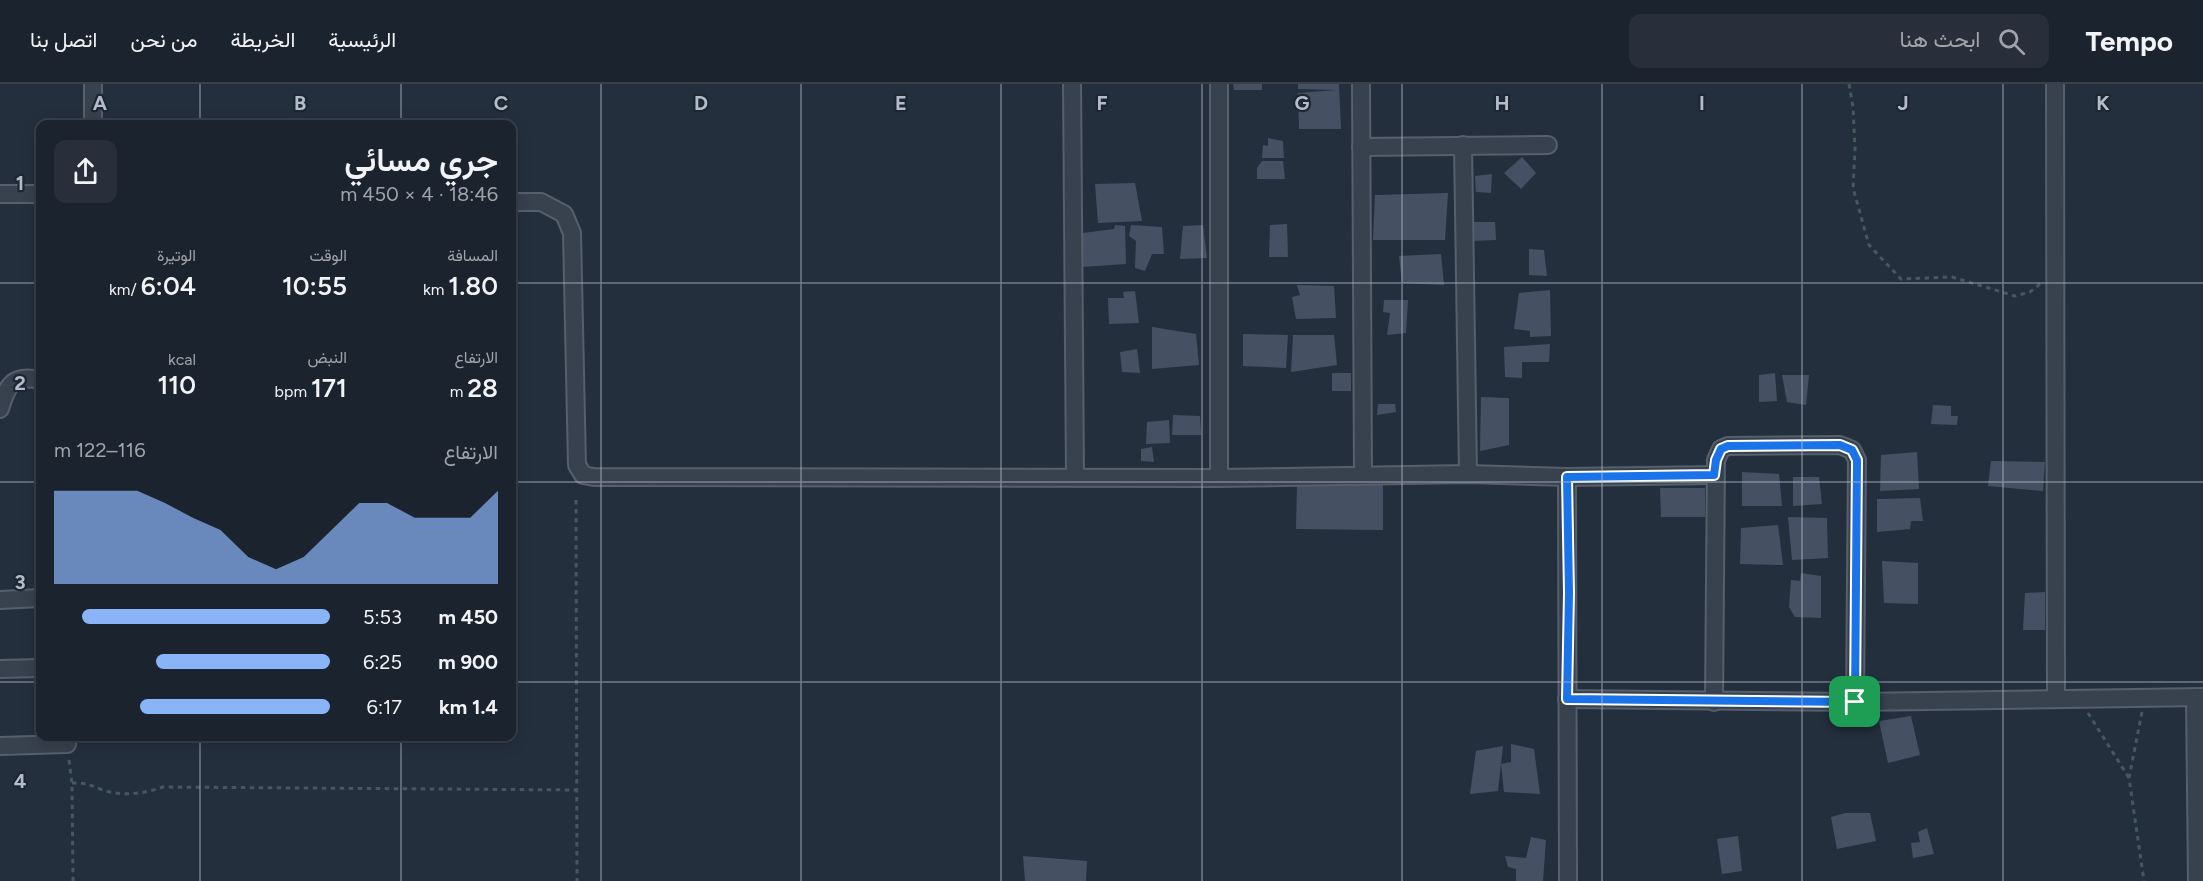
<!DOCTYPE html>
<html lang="ar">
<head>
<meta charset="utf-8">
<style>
  body { margin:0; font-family:Figtree,Vazirmatn,sans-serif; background:#282f3a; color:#f1f3f6; direction:rtl; height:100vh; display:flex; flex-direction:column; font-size:22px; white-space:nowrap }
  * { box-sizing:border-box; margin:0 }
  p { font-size:20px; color:#a0a4aa }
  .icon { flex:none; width:33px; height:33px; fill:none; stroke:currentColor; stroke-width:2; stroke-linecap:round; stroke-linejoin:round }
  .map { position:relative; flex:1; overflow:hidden; direction:ltr }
  .details { position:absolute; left:36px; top:36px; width:480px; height:621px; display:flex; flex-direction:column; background:#1b232e; border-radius:12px; box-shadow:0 3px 15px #0003,0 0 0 2px #39404a; direction:rtl }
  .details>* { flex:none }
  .pin { position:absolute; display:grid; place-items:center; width:51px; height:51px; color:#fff; margin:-26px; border-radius:12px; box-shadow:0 3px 9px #0006 }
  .round { display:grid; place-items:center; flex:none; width:63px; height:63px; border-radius:12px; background:#282f3a }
  .overview { display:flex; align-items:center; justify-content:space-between; height:102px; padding:0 18px }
  h1 { font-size:33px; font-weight:600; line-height:45px }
  .metrics { display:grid; grid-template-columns:repeat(3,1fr); gap:9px; height:102px; padding:6px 18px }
  .metrics div { display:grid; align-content:center }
  .metrics b { font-size:26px; font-weight:600 }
  .metrics small { font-size:16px; font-weight:400 }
  .metrics p { font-size:16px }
  .chart { height:168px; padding:12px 18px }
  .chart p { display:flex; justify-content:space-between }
  .chart svg { width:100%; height:108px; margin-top:6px; fill:#8ab4f8; opacity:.7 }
  ul { padding:0 18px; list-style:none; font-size:20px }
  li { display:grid; grid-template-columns:96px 72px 1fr; align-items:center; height:45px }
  li i { height:15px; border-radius:8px; background:#8ab4f8 }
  header { display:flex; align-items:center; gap:36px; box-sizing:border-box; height:84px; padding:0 30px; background:#1b232e; border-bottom:2px solid #39404a }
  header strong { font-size:28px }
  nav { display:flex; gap:33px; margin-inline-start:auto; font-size:21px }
  .search { width:420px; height:54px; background:#282f3a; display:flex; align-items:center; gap:15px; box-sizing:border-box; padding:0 21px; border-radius:12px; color:#a0a4aa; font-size:22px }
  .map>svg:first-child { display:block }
  .building { fill:#455162 }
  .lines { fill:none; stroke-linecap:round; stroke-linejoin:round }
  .street-casing { stroke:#565f6c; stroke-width:20 }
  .path { stroke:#44595c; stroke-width:3; stroke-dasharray:4.5 4.5; stroke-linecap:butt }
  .street { stroke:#38414e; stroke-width:16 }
  .route-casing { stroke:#fff; stroke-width:12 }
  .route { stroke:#1a73e8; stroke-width:8 }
  .grid { fill:none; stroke:#b4bcc9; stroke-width:1.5; stroke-opacity:0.55 }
  .grid-label { font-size:20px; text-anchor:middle; font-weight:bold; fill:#b4bcc9; stroke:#1d2633; stroke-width:4.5; stroke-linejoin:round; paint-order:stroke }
</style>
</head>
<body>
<header>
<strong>Tempo</strong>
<div class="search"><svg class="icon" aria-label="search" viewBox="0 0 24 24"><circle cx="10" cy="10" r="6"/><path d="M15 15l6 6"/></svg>ابحث هنا</div>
<nav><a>الرئيسية</a><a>الخريطة</a><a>من نحن</a><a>اتصل بنا</a></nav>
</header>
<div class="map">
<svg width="2203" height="797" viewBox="0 0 2203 797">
  <rect width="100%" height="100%" fill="#242f3e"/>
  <g class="building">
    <polygon points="1233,0 1262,0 1262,6 1234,6"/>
    <polygon points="1298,0 1339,0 1341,45 1299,45 1298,9 1336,6 1298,5"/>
    <polygon points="1268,54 1283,57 1284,74 1262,74 1263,61 1268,62"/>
    <polygon points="1522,73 1536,89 1521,105 1504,89"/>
    <polygon points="1262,77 1283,77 1285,95 1257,95 1257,84"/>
    <polygon points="1492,90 1491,109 1476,108 1475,92"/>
    <polygon points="1135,99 1142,137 1098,139 1095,100"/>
    <polygon points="1448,109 1445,156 1373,156 1375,111"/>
    <polygon points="1471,138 1495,138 1496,156 1472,157"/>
    <polygon points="1287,140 1288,173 1269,173 1270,141"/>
    <polygon points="1115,141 1125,142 1126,180 1082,183 1083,149 1114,145"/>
    <polygon points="1131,141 1162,143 1164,170 1152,170 1145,187 1135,184 1136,157 1129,152"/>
    <polygon points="1203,141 1207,174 1180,175 1183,142"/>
    <polygon points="1529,165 1544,166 1547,192 1529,191"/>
    <polygon points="1441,170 1444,201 1402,199 1399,172"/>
    <polygon points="1297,201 1334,202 1336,234 1296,235 1292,213 1300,211"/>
    <polygon points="1550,206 1551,252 1530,253 1530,247 1514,245 1519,209"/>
    <polygon points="1135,207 1139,239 1109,240 1108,214 1124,214 1123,208"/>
    <polygon points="1384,216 1408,216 1406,249 1387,251 1390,229 1383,228"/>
    <polygon points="1152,243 1196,250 1199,281 1152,285"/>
    <polygon points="1243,250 1288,251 1286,284 1243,282"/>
    <polygon points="1293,251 1334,251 1337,281 1291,288"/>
    <polygon points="1550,260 1549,278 1522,278 1522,294 1505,293 1504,263"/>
    <polygon points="1137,265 1140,289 1122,288 1120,268"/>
    <rect x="1332" y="289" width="19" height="18"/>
    <polygon points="1775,289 1777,317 1759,318 1759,291"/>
    <polygon points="1782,291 1809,291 1806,321 1787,318"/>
    <polygon points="1481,313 1509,314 1509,361 1480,367"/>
    <polygon points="1378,320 1395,320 1396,328 1377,331"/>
    <polygon points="1933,321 1951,322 1951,332 1958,332 1957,341 1931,340"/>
    <polygon points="1173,331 1200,332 1201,351 1172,351"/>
    <polygon points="1169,336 1170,359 1146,360 1147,338"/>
    <polygon points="1152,363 1154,378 1141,377 1141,365"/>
    <polygon points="1917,368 1919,405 1880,407 1881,371"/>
    <polygon points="1991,377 2045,378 2043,407 1988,402"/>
    <polygon points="1742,388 1779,390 1782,422 1742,422"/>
    <polygon points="1793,393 1819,393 1822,420 1793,422"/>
    <polygon points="1297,398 1383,399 1383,446 1296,445"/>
    <polygon points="1660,404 1705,404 1705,433 1661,433"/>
    <polygon points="1920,414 1923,437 1911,437 1910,445 1877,448 1877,415"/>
    <polygon points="1788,433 1827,434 1828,474 1792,476"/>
    <polygon points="1778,441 1783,481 1740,480 1741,444"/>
    <polygon points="1882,477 1918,479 1918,520 1884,519"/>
    <polygon points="1801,489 1821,492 1821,534 1795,533 1789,523 1791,496 1800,497"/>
    <polygon points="2045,508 2045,546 2023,546 2025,509"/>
    <polygon points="1911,632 1920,671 1888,679 1879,637"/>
    <polygon points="1511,660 1534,665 1540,710 1504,708 1501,680 1511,678"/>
    <polygon points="1503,662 1498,707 1470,710 1476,667"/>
    <polygon points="1845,729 1870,729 1876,757 1837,765 1831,733"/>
    <polygon points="1927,744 1934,770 1913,774 1911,759 1920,758 1918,748"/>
    <polygon points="1738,752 1742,787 1722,790 1717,755"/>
    <polygon points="1531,753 1546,756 1543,797 1516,797 1516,785 1508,783 1505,772 1526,774"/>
    <polygon points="1023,772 1087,777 1086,797 1025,797"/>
  </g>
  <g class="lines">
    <defs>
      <g id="street">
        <polyline points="93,0 93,40"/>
        <polyline points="1072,0 1075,392"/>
        <polyline points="1219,0 1219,394"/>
        <polyline points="1361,0 1363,391"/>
        <polyline points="2055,0 2056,615"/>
        <polyline points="1463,61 1468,390"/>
        <polyline points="1361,63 1548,61"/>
        <polyline points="0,110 40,110"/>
        <polyline points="512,118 541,118 564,130 572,149 577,381 583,391 594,393 1219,394 1468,390 1567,393 1715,391"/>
        <path d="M0 325C7 301 13 290 40 296"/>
        <polyline points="1567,393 1568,797"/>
        <polyline points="0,516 40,514"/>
        <polyline points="0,585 40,584"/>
        <polyline points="2195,613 2197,797"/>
        <polyline points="1567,615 1855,618 2203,613"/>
        <polyline points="1714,618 1716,376 1721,365 1728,362 1840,361 1852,366 1857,376 1855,618"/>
        <polyline points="0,662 67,660 68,652"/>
      </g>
    </defs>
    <use href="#street" class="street-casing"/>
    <g class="path">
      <polyline points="1849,0 1853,23 1855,65 1853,104 1869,161 1901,195 1952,193 2015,212 2030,208 2040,200"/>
      <polyline points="576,416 577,797"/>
      <polyline points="2142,628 2129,694 2144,797"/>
      <polyline points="2088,629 2129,694"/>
      <polyline points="69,676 72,699 73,797"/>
      <path d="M72 699C85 699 88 700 100 705 121 713 143 710 163 703L578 706"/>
    </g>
    <use href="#street" class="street"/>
  </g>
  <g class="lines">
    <defs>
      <polygon id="route" points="1840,361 1852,366 1857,376 1855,618 1567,615 1569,509 1567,393 1714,391 1716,376 1721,365 1728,362"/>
    </defs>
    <use href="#route" class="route-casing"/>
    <use href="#route" class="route"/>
  </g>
  <path class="grid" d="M200 0V40M401 0V40M601 0V797M801 0V797M1001 0V797M1202 0V797M1402 0V797M1602 0V797M1802 0V797M2003 0V797M0 199H40M512 199H2203M0 398H40M512 398H2203M0 598H40M512 598H2203M200 652V797M401 652V797"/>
  <g class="grid-label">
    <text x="100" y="26">A</text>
    <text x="300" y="26">B</text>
    <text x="501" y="26">C</text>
    <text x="701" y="26">D</text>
    <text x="901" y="26">E</text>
    <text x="1102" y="26">F</text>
    <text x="1302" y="26">G</text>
    <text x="1502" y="26">H</text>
    <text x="1702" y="26">I</text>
    <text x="1903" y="26">J</text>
    <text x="2103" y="26">K</text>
    <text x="20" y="106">1</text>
    <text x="20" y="306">2</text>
    <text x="20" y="505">3</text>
    <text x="20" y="704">4</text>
  </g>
</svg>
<div class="pin" style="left:1855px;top:618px;background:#1e9e55"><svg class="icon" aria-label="arrive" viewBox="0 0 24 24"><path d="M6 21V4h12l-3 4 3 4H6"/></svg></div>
<section class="details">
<div class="overview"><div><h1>جري مسائي</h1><p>18:46 · 4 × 450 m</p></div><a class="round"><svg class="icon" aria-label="share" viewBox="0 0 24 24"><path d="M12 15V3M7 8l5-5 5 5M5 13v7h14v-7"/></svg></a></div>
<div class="metrics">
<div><p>المسافة</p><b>1.80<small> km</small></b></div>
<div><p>الوقت</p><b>10:55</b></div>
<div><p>الوتيرة</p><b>6:04<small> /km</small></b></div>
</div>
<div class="metrics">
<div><p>الارتفاع</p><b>28<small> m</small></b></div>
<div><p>النبض</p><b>171<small> bpm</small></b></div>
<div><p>kcal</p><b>110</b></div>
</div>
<div class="chart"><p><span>الارتفاع</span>116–122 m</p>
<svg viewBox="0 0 160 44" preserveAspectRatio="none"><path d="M0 44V6L10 6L20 6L30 6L40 11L50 17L60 22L70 33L80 38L90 33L100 22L110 11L120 11L130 17L140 17L150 17L160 6V44z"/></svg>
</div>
<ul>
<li><b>450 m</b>5:53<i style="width:90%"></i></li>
<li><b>900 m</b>6:25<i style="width:63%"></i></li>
<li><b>1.4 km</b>6:17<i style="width:69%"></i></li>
</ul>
</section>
</div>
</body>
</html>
